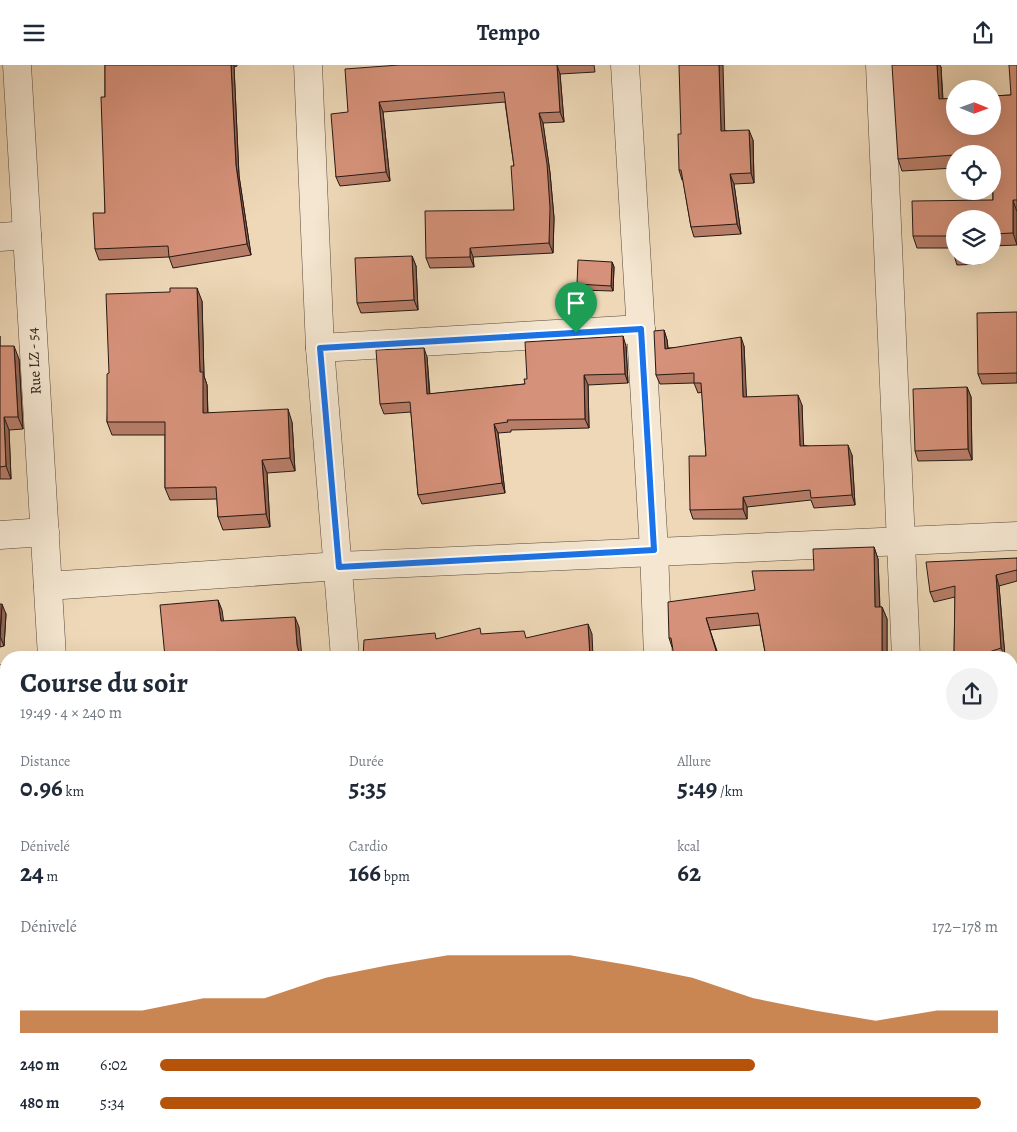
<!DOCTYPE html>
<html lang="fr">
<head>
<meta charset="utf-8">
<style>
  body { margin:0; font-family:Alegreya,serif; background:#f2f2f3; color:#1f2937; height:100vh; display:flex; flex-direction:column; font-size:19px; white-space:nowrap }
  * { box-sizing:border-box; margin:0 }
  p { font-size:16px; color:#747a83 }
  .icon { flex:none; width:28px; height:28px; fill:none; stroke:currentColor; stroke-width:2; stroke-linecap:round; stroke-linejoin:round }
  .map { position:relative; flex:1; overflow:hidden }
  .drawer { position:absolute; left:0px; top:586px; width:1018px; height:481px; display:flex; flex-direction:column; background:#fff; border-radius:20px 20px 0 0; box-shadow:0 5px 20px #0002 }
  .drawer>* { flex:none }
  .needle { width:32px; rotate:91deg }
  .controls { position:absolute; left:946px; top:15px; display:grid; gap:10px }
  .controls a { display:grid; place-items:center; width:55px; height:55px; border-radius:50%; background:#fff; box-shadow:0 5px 20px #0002; font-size:25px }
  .pin { position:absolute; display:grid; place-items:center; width:42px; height:42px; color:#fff; margin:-51px -21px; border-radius:50% 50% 50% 0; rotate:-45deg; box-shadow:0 0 5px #0007 }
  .pin .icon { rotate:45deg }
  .round { display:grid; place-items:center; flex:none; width:52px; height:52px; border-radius:26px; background:#f2f2f3 }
  .headline { display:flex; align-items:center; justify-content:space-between; height:85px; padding:0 20px }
  h1 { font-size:28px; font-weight:700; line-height:38px }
  .stats { display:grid; grid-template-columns:repeat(3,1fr); gap:8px; height:85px; padding:5px 20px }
  .stats div { display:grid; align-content:center }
  .stats b { font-size:25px; font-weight:700 }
  .stats small { font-size:14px; font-weight:400 }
  .stats p { font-size:14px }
  .chart { height:140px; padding:10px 20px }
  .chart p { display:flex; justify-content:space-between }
  .chart svg { width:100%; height:90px; margin-top:5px; fill:#b45309; opacity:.7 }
  ul { padding:0 20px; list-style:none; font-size:16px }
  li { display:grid; grid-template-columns:80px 60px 1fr; align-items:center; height:38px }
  li i { height:12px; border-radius:6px; background:#b45309 }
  header { display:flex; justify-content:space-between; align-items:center; height:65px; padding:0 20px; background:#fff; font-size:22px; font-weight:700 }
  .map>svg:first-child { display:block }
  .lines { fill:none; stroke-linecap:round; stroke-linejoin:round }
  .minor-casing { stroke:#58493d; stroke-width:29 }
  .minor { stroke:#f4e6d0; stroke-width:28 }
  .wall { fill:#b77d68; stroke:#261914 }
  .shaded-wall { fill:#956655; stroke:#261914 }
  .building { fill:#d59179; stroke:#261914 }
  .route-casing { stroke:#fff; stroke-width:10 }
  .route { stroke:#1a73e8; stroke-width:6 }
  .labels { text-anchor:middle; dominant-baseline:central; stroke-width:4; stroke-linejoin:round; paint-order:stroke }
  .street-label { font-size:15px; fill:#261914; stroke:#f4e6d0 }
</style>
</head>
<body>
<header><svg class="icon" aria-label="menu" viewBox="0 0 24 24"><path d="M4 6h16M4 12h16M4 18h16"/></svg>Tempo<svg class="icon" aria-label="share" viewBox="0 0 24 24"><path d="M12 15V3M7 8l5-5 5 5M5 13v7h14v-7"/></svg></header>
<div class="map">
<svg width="1017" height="1067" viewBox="0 0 1017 1067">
  <rect width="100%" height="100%" fill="#eed8b7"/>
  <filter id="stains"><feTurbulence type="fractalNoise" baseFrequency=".004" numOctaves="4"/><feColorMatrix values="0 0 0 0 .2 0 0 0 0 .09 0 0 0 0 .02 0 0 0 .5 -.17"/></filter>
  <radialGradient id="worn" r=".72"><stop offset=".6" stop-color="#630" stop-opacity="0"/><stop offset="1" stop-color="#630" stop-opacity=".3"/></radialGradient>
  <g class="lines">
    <defs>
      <g id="minor">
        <polyline points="17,0 52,592"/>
        <polyline points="308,0 320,283 345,592"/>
        <polyline points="625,0 654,485 658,592"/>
        <polyline points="880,0 906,592"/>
        <polyline points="0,172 27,170"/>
        <polyline points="320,283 641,264"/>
        <polyline points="0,470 45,467"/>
        <polyline points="48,521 339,501 1017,471"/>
        <polyline points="0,614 6,613"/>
        <polyline points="0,961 6,961"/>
        <polyline points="79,1061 80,1067"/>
        <polyline points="370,1061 370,1067"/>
        <polyline points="930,1061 930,1067"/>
        <polyline points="638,1067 682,1062"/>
      </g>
    </defs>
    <use href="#minor" class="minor-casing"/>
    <use href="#minor" class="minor"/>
  </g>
  <g class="wall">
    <polygon points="105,0 237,0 237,1 234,2 239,111 251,190 173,203 169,192 99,195 95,184 105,148"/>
    <polygon points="399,0 594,0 595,7 560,9 564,57 543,58 550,108 554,153 553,188 473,192 474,202 430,203 426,193 514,145 514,101 505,37 383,47 390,116 340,121 336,112 348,47"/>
    <polygon points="1017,0 1017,180 992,181 992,154 955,154 955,191 980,191 980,199 957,200 953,187 952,183 917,183 913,171 993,135 992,89 955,89 955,103 902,106 898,94 941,2 943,34 1011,30"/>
    <polygon points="724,65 753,75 754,118 734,119 741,169 694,172 691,162 683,115 682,115 679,105"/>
    <polygon points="412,191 416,201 418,245 361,248 357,238"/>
    <polygon points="612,197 614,202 613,226 579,225 577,219"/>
    <polygon points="202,236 204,311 207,320 208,348 292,357 295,406 267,408 270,462 223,465 218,452 217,434 170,435 165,423 165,370 112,370 107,357 109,308"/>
    <polygon points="1017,247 1017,318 982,319 978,309"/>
    <polygon points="664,265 667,275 668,283 744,281 746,332 802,340 803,380 852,390 855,440 814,443 811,435 747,442 747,454 693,454 690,445 706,391 702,327 698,328 694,318 660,319 656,310"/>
    <polygon points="0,271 0,281 19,294 23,364 9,365 11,414 0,414"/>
    <polygon points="626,281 628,318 588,320 589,363 511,365 511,367 498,368 505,428 422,439 418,430 411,347 384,349 380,339 427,292 430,329 525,319 527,314"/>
    <polygon points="967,322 971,332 972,395 918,396 915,386"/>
    <polygon points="874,482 878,494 880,542 882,542 887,554 887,592 766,592 760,560 710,565 672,582 669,573 755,525 814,505"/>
    <polygon points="1017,493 1017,516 999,521 1005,592 954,592 955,532 934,537 930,527"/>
    <polygon points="0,539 6,549 4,581 0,582"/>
    <polygon points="6,640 6,772 0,773 0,642"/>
    <polygon points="442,1061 485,1061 486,1067 444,1067"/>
  </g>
  <g class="shaded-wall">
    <polygon points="231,0 234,0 234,2 239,111 251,190 247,179 236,100"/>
    <polygon points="557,0 560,9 564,57 560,47"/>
    <polygon points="719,0 723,0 725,76 721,66"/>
    <polygon points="937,0 940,0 941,2 943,46 939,34"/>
    <polygon points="379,37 383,47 390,116 386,107"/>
    <polygon points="539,48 543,58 550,108 554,153 553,188 549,178"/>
    <polygon points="749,65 753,75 754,118 751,108"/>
    <polygon points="730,109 734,119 741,169 737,159"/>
    <polygon points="1013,135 1017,147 1017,180 1013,168"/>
    <polygon points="470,183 473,192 474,202 470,192"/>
    <polygon points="412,191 416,201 418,245 414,235"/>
    <polygon points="977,191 980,191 980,199"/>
    <polygon points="612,197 614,202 613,226 611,221"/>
    <polygon points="197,223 202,236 204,311 207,320 208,361 203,348 200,307"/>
    <polygon points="664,265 667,275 669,293 665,284"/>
    <polygon points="623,271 626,281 628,318 625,309"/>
    <polygon points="741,272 744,281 747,341 743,332"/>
    <polygon points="14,281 19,294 23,364 18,352"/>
    <polygon points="424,283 427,292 430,339 427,329"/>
    <polygon points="584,310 588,320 589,363 585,354"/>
    <polygon points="967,322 971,332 972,395 968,384"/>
    <polygon points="798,330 802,340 804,390 800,381"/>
    <polygon points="288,344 292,357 295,406 290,393"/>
    <polygon points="4,352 9,365 11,414 6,401"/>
    <polygon points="494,359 498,368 505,428 502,418"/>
    <polygon points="848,380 852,390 855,440 852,430"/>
    <polygon points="262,395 267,408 270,462 266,449"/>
    <polygon points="743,432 747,442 747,454 743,444"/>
    <polygon points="874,482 878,494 880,554 875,542"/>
    <polygon points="996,510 999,521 1005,592 1001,583"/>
    <polygon points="218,535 222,545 225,566 221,556"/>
    <polygon points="2,539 6,549 4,581 0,571"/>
    <polygon points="882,542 887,554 887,592 882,592"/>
    <polygon points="295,552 299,562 302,592 300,592 297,580"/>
    <polygon points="706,553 719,592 718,592"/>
    <polygon points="588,559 592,569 593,592 590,592"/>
    <polygon points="0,905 3,914 2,938 0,932"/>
    <polygon points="29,1061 32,1061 33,1067 29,1067"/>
    <rect x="306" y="1061" width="4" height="6"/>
    <polygon points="906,1061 910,1061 910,1067 907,1067"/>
  </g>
  <g class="building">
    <polygon points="105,0 231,0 236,100 247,179 169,192 168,181 95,184 93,148 105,148 101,32 105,32"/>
    <polygon points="399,0 557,0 560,47 539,48 547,99 550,143 549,178 470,183 470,192 426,193 425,146 514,145 511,101 514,101 504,27 379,37 386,107 336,112 331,49 348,47 345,4"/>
    <polygon points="679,0 719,0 721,66 749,65 751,108 730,109 737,159 691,162 681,105 679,105 678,69 681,69"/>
    <polygon points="892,0 937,0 939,34 955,33 955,61 992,61 992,31 1011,30 1009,0 1017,0 1017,135 1013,135 1013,168 992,169 992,154 955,154 955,187 953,187 952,171 913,171 912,136 993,135 993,88 955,89 955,90 898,94"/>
    <polygon points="412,191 414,235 357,238 355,193"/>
    <polygon points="578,195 612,197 611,221 577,219"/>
    <polygon points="170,223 197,223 200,307 203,307 203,348 288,344 290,393 262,395 266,449 218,452 216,422 165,423 165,357 107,357 107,309 109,308 106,229 170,227"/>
    <polygon points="1017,247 1017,308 978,309 977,248"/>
    <polygon points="664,265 665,284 741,272 743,332 798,330 800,381 848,380 852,430 811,433 810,425 743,432 743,444 690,445 689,391 706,391 701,318 694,318 694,308 656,310 654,266"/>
    <polygon points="623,271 625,309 584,310 585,354 507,355 508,357 494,359 502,418 418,430 410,337 380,339 376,285 424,283 427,329 525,319 524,314 527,314 525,277"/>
    <polygon points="0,281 14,281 18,352 4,352 6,401 0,402"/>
    <polygon points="967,322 968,384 915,386 913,324"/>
    <polygon points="874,482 875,542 882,542 882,592 766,592 758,548 706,553 718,592 674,592 671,573 669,573 668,537 755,525 752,506 814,505 813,484"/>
    <polygon points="1017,493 1017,505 996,510 1001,583 974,592 954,592 955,521 930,527 926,497"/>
    <polygon points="218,535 221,556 295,552 297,580 300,592 165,592 160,540"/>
    <polygon points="0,539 2,539 0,571"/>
    <polygon points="588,559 590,592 363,592 364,575 435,568 436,574 480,563 481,569 524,566 526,573"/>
    <polygon points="6,640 6,761 0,762 0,642"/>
    <polygon points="1011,971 1017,971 1017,1067 971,1067 971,1061 1011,1061"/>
    <polygon points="0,1028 6,1028 6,1061 29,1061 29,1067 0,1067"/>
    <polygon points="149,1061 306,1061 306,1067 150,1067"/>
    <polygon points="702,1061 906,1061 907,1067 702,1067"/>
  </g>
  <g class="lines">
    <defs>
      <polygon id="route" points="641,264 654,485 339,502 320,283"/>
    </defs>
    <use href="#route" class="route-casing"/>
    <use href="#route" class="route"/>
  </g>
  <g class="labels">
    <g class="street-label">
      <text transform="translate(34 296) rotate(-93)">Rue LZ - 54</text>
    </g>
  </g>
  <rect width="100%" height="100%" filter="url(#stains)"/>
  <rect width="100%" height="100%" fill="url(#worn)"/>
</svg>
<div class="controls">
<a><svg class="needle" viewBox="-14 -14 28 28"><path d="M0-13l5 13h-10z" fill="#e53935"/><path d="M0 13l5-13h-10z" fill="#747a83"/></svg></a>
<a><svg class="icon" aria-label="locate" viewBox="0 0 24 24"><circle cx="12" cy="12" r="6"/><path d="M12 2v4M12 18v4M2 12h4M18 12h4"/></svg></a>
<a><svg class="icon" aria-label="layers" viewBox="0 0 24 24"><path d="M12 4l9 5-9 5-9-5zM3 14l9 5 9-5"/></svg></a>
</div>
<div class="pin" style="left:576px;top:268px;background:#1e9e55"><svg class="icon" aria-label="arrive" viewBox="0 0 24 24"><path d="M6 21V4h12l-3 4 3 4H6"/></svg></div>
<section class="drawer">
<div class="headline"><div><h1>Course du soir</h1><p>19:49 · 4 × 240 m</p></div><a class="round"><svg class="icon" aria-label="share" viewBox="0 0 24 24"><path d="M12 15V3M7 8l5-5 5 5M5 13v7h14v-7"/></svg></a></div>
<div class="stats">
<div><p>Distance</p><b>0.96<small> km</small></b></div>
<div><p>Durée</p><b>5:35</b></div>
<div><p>Allure</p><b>5:49<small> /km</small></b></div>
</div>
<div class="stats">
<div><p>Dénivelé</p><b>24<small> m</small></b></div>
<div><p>Cardio</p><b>166<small> bpm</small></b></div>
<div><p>kcal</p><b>62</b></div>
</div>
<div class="chart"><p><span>Dénivelé</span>172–178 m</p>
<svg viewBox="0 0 160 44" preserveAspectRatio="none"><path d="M0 44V33L10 33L20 33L30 27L40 27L50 17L60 11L70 6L80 6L90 6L100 11L110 17L120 27L130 33L140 38L150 33L160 33V44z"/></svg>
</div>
<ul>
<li><b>240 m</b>6:02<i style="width:71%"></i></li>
<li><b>480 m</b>5:34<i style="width:98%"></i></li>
</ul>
</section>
</div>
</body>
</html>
